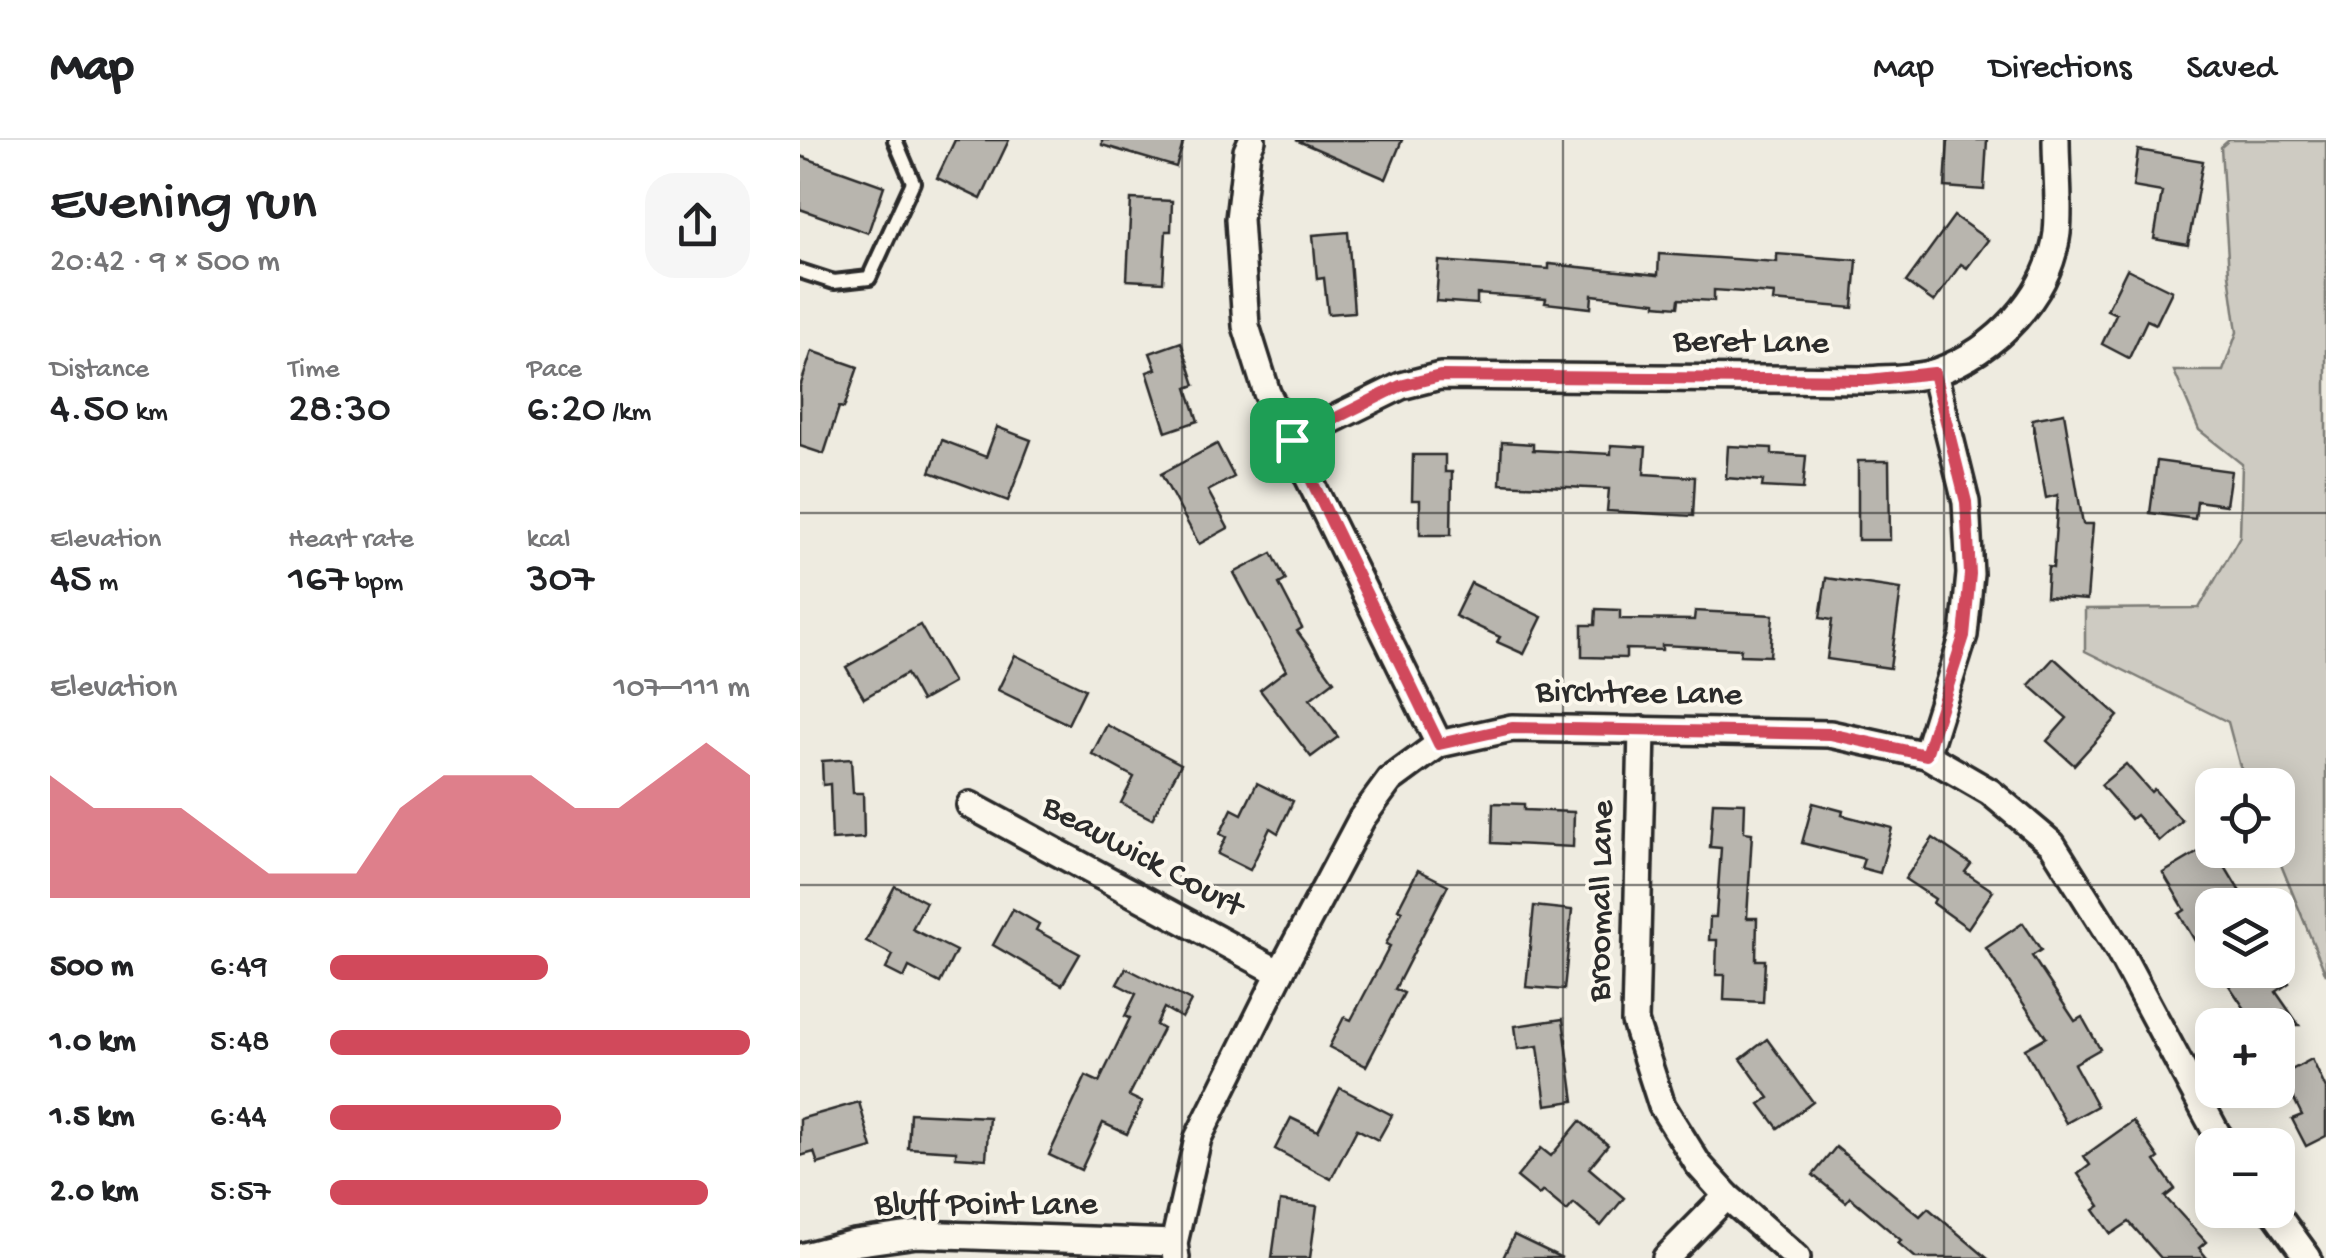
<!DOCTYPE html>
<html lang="en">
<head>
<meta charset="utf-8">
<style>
  body { margin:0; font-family:"Gochi Hand",sans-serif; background:#f6f6f6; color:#202124; height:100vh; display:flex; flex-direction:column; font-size:38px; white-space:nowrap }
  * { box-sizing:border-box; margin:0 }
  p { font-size:32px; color:#757577 }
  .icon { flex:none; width:55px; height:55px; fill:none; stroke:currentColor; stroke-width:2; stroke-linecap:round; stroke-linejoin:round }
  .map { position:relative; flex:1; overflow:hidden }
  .details { display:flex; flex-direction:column; background:#fff; width:800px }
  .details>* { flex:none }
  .buttons { position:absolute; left:1395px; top:628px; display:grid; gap:20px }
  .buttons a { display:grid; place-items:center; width:100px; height:100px; border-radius:20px; background:#fff; box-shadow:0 5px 25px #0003; font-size:50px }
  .pin { position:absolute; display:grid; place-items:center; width:85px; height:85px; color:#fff; margin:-42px; border-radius:20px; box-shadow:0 5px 15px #0006 }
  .round { display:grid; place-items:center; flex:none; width:105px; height:105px; border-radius:30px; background:#f6f6f6 }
  .overview { display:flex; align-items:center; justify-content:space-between; height:170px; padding:0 50px }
  h1 { font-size:55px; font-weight:600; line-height:75px }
  .metrics { display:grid; grid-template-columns:repeat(3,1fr); gap:15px; height:170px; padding:10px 50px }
  .metrics div { display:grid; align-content:center }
  .metrics b { font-size:42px; font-weight:600 }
  .metrics small { font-size:28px; font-weight:400 }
  .metrics p { font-size:28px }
  .chart { height:280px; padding:20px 50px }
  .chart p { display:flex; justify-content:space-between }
  .chart svg { width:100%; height:180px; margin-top:10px; fill:#d1495b; opacity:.7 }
  ul { padding:0 50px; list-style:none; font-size:32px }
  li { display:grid; grid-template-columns:160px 120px 1fr; align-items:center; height:75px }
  li i { height:25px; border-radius:12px; background:#d1495b }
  header { display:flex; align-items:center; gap:60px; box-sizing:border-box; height:140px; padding:0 50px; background:#fff; border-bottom:2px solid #e0e0e0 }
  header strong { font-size:48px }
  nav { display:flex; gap:55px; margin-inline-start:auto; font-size:35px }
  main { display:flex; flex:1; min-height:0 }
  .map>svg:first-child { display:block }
  .green { fill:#cecbc2; stroke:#7c7b76; stroke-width:2.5 }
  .building { fill:#b8b5ae; stroke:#2b2b2b; stroke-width:2.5 }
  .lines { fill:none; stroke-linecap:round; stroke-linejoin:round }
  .service-casing { stroke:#2b2b2b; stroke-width:20 }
  .minor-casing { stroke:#2b2b2b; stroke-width:32 }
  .service { stroke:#fbf7ec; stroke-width:12 }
  .minor { stroke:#fbf7ec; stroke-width:25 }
  .route-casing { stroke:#fff; stroke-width:20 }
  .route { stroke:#d1495b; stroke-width:12 }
  .grid { fill:none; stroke:#2b2b2b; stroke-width:2.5; stroke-opacity:0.55 }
  .labels { text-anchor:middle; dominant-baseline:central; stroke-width:8; stroke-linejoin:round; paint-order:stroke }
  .street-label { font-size:35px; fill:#2b2b2b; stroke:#fbf7ec }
</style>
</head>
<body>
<header>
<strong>Map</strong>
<nav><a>Map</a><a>Directions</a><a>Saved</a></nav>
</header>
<main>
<section class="details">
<div class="overview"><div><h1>Evening run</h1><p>20:42 · 9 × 500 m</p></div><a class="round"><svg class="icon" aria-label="share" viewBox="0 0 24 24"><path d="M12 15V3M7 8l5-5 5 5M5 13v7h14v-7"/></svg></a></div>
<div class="metrics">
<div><p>Distance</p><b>4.50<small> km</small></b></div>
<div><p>Time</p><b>28:30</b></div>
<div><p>Pace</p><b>6:20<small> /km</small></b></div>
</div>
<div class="metrics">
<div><p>Elevation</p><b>45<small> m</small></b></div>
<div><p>Heart rate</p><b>167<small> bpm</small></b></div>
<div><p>kcal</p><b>307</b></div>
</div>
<div class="chart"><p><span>Elevation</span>107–111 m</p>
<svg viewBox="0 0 160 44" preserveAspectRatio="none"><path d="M0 44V14L10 22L20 22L30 22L40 30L50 38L60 38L70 38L80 22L90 14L100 14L110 14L120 22L130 22L140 14L150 6L160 14V44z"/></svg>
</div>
<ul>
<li><b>500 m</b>6:49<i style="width:52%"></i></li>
<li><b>1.0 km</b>5:48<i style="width:100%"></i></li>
<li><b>1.5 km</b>6:44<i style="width:55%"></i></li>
<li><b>2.0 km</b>5:57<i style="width:90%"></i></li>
</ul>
</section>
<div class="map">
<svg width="1526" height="1118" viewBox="0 0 1526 1118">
  <rect width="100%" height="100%" fill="#eeebe0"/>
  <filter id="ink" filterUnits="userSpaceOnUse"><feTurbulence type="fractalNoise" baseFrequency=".01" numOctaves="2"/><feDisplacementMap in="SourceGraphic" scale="20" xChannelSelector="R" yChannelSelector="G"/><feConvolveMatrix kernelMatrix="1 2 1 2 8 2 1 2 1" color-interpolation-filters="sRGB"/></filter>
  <g filter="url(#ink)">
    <polygon class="green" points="1429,0 1526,0 1526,835 1475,710 1478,710 1478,645 1448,645 1439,623 1428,582 1285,511 1285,469 1399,468 1440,396 1442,324 1399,290 1374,231 1423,231 1437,192 1429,134 1421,7"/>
    <g class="building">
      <polygon points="155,0 209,0 181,59 137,38"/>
      <polygon points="302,0 384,0 376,27 302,5"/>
      <polygon points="496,0 602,0 586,39"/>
      <polygon points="1148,0 1187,0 1184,50 1145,47"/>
      <polygon points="1338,10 1403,21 1388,105 1354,99 1362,52 1333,47"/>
      <polygon points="0,16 84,46 68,93 0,69"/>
      <polygon points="331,59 372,61 371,91 366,91 363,142 327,140"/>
      <polygon points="1154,76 1188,100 1167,128 1161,124 1134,162 1106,142"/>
      <polygon points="548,92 554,172 528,174 524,138 517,139 513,95"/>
      <polygon points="859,114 977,122 977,114 1057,120 1053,168 973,161 974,154 914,150 914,161 879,159 878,167 856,165 856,162 792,155 791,168 745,163 746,159 677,154 677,164 636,161 639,121 749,129 749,124 858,135"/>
      <polygon points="1327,129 1372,151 1356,184 1347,180 1329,218 1302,204 1316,174 1307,170"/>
      <polygon points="381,202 395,245 387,248 398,281 366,292 347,232 356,229 350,213"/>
      <polygon points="12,211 58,227 44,268 39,267 24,314 0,306 0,247"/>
      <polygon points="1264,273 1283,384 1293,384 1287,460 1246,457 1248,427 1253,428 1258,355 1246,358 1232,279"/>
      <polygon points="197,287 231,300 208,361 130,332 142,300 186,317"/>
      <polygon points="702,302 733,304 733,310 811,314 811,305 846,307 844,334 895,337 893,376 807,371 809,349 700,344"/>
      <polygon points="417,304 434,337 408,351 428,388 399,404 361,334"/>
      <polygon points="928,306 972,308 972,314 1006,316 1003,349 962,347 963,341 926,338"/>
      <polygon points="613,315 645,315 645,332 652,332 651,395 620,395 620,360 612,360"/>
      <polygon points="1058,321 1089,321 1090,400 1058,400"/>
      <polygon points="1357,321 1431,331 1426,365 1397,361 1395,379 1350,373"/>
      <polygon points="472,413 486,440 479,444 502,488 497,491 534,541 510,559 538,597 511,617 460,550 486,530 434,433"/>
      <polygon points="1026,438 1101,449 1090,528 1027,519 1032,480 1020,478"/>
      <polygon points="671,443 742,477 724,514 697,502 700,497 655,476"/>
      <polygon points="796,469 820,470 820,479 894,480 895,471 973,475 970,516 940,515 941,509 862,505 862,510 826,509 826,518 782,517 782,485 795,485"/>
      <polygon points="120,485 153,543 121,561 106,534 64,558 46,527"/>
      <polygon points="215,515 285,549 268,584 198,550"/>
      <polygon points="1254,518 1318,576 1274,625 1247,601 1267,578 1229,545"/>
      <polygon points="307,585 381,624 352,679 321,663 334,637 292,614"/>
      <polygon points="51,619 53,653 63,653 64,698 32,700 30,644 23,645 22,621"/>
      <polygon points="1326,624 1351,652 1354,649 1382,681 1359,701 1336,675 1331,679 1301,645"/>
      <polygon points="457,643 493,661 478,693 470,688 450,730 418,714 426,697 420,694 432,669 442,674"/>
      <polygon points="913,662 945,663 944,692 952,693 947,778 957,778 956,820 965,820 963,862 924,860 925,835 916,835 917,800 909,800 910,777 916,777 921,708 910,707"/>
      <polygon points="693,663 724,664 724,670 774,672 773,707 692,703"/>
      <polygon points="1013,663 1043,671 1042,675 1092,688 1080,733 1061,728 1064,719 1002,703"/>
      <polygon points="1133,698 1171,724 1165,732 1193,751 1168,788 1133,763 1135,759 1105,739"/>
      <polygon points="1412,704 1412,710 1415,710 1448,765 1412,765 1412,798 1398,806 1379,774 1385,770 1363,733"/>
      <polygon points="618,730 648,745 595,849 604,853 566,926 529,907 544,877 551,880 590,806 586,804 602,771 598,769"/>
      <polygon points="95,746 126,762 112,789 156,811 140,843 109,827 104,838 86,829 93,815 66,801"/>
      <polygon points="734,766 772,770 764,850 726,847"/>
      <polygon points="213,769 239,784 236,790 280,814 262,845 193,805"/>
      <polygon points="1223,783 1241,810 1232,816 1275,881 1282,877 1300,909 1274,924 1297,966 1266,983 1225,909 1246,897 1186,808"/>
      <polygon points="326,828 391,861 382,878 364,868 356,885 363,889 329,956 342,962 327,994 303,983 281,1030 249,1015 286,936 299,942 330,878 325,876 336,854 317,844"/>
      <polygon points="1441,830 1480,830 1489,843 1476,852 1499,885 1460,885 1452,873 1449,875 1426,841"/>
      <polygon points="763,879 774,961 746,965 738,906 718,909 715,886"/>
      <polygon points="967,899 1013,962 978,988 960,964 969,958 941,919"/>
      <polygon points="1512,919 1526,949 1526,996 1506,1006 1492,979 1502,975 1482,935"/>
      <polygon points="540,948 592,975 578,1000 557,989 531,1039 475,1009 491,978 518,991"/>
      <polygon points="59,962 72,1008 18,1024 14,1012 0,1016 0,979"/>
      <polygon points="110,973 189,977 186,1019 156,1017 156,1011 108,1008"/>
      <polygon points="780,981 808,1005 789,1028 824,1058 801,1086 774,1063 767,1071 743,1051 739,1055 717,1037 741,1008 751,1016"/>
      <polygon points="1333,981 1359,1018 1355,1021 1375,1049 1365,1057 1406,1102 1399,1108 1407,1118 1361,1118 1329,1082 1311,1094 1294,1070 1300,1066 1278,1034 1290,1025 1284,1016"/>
      <polygon points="1036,1007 1120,1076 1128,1068 1187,1118 1116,1118 1098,1103 1101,1100 1050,1057 1046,1062 1013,1035"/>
      <polygon points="480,1061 517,1066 510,1118 472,1118"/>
      <polygon points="714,1095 762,1118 703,1118"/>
    </g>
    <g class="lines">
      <defs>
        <polyline id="service" points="0,131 34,142 69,138 113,42 95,0"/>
        <g id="minor">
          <polyline points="452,0 447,11 439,79 446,186 467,253 639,604"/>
          <path d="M491 300 601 246 640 236 1067 240C1089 238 1116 239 1136 232 1195 211 1249 156 1257 93 1260 64 1256 29 1256 0"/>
          <polyline points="842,590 835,882 862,966 898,1024 927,1056 997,1118"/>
          <polyline points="1126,615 1164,495 1170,434 1166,362 1134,233"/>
          <polyline points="170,665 480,833"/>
          <polyline points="1473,1070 1508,1118"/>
          <polyline points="0,1117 54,1103 117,1094 374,1103"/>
          <polyline points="376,1118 374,1103 398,998 480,833 562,678 590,640 639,604 712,588 1030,594 1126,615 1190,652 1252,704 1318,809 1416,992 1425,1005"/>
          <polyline points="866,1118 927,1056"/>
        </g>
      </defs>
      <use href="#service" class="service-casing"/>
      <use href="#minor" class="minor-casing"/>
      <use href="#service" class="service"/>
      <use href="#minor" class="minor"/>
    </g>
  </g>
  <g class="lines" filter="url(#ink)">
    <defs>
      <polygon id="route" points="1134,233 1166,362 1170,434 1164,496 1126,615 1030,594 936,592 712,588 639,604 492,300 600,246 640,236 1068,240"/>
    </defs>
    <use href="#route" class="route-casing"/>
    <use href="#route" class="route"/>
  </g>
  <path class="grid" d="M382 0V1118M763 0V1118M1144 0V1118M0 373H1526M0 745H1526"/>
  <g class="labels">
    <g class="street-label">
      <text transform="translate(951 204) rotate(1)">Beret Lane</text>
      <text transform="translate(839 555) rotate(1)">Birchtree Lane</text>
      <text transform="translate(342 718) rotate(28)">Beauwick Court</text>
      <text transform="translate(803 761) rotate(-89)">Broomall Lane</text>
      <text x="186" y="1066">Bluff Point Lane</text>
    </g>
  </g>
</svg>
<div class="buttons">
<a><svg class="icon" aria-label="locate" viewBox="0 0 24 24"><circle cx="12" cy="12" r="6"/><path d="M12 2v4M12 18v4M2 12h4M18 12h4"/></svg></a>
<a><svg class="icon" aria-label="layers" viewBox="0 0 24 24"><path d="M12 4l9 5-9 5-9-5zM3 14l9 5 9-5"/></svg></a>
<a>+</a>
<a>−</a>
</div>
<div class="pin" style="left:492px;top:300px;background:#1e9e55"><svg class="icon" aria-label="arrive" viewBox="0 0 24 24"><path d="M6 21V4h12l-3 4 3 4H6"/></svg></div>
</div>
</main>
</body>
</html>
